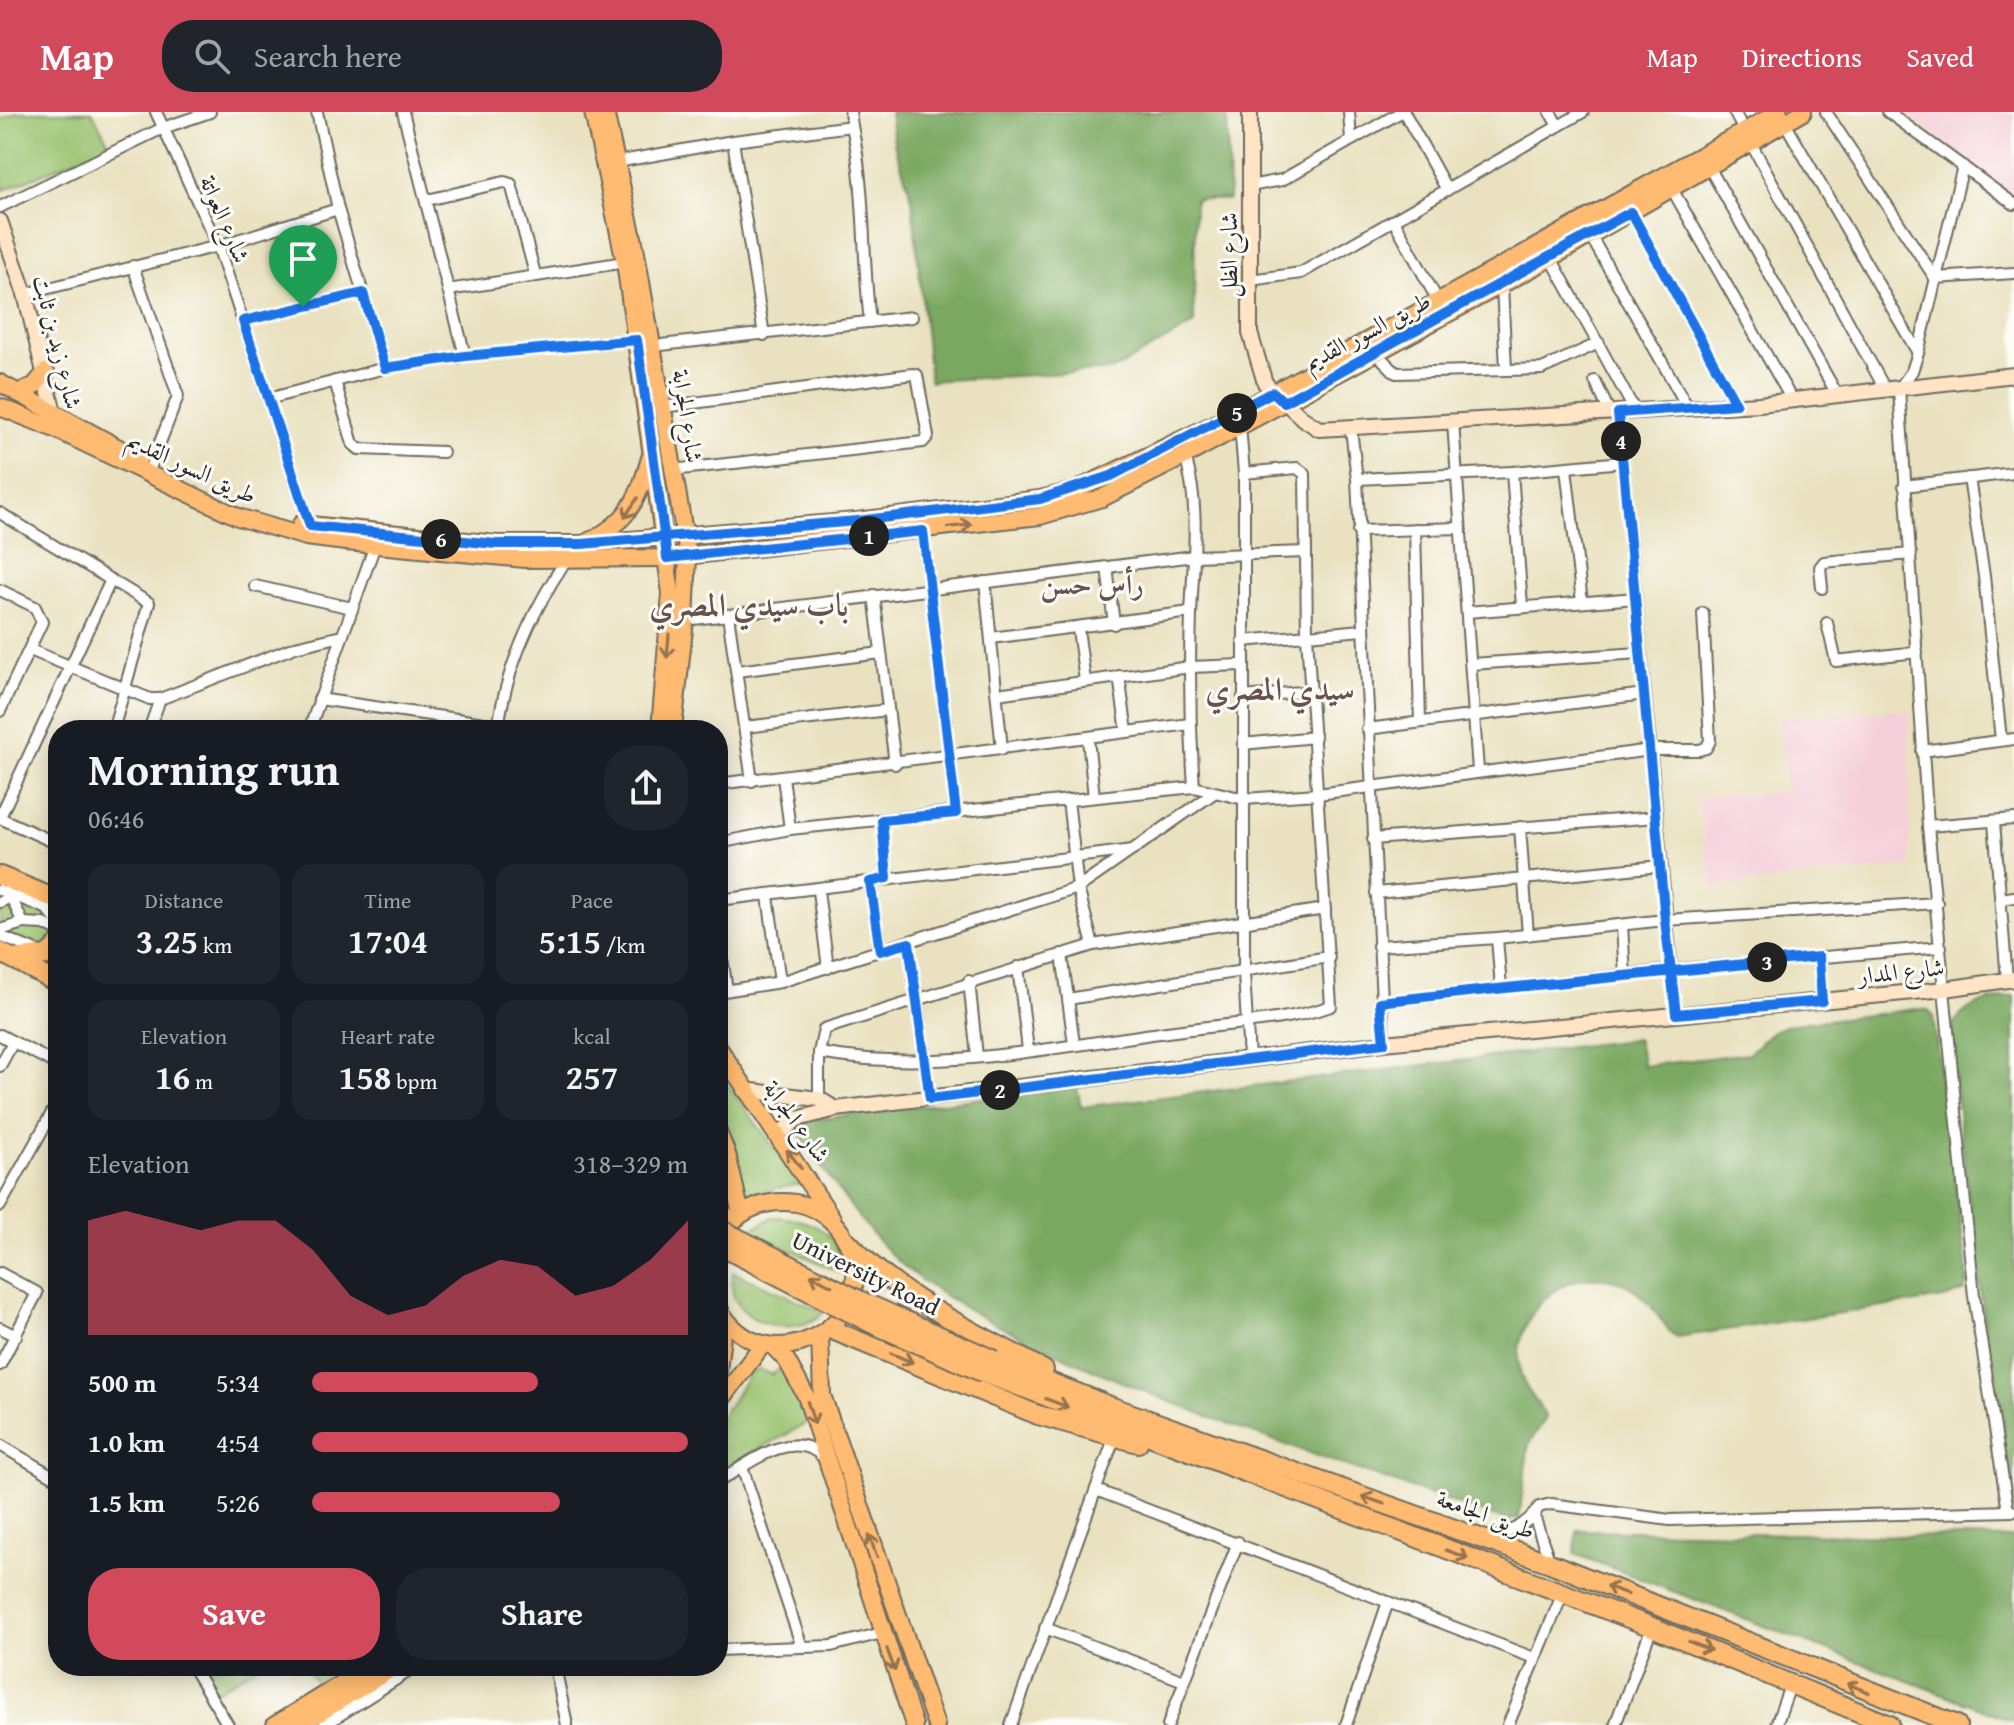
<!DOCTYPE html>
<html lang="en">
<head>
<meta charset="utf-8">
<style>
  body { margin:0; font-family:"Gentium Book Plus",Amiri,serif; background:#20242c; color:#f1f3f6; height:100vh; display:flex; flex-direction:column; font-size:30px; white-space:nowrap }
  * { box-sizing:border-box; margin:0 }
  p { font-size:26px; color:#9ea1a6 }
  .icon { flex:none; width:44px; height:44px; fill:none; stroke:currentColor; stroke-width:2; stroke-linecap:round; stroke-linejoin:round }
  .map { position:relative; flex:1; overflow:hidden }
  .drawer { position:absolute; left:48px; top:608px; width:680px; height:956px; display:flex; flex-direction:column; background:#171b24; border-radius:32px; box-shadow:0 4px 20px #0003 }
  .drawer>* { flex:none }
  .pin { position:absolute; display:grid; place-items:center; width:68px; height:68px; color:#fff; margin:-82px -34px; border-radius:50% 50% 50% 0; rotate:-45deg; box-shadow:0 0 8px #0007 }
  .pin .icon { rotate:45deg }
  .km { position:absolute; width:40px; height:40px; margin:-20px; border-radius:50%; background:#222; color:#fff; font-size:22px; line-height:40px; text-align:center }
  .round { display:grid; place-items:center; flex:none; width:84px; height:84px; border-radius:32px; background:#20242c }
  .summary { display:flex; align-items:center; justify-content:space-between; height:136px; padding:0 40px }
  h1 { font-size:44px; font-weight:800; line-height:60px }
  .metrics { display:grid; grid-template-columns:repeat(3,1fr); gap:12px; height:136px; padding:8px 40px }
  .metrics div { display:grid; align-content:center; border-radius:20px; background:#20242c; text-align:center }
  .metrics b { font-size:34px; font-weight:800 }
  .metrics small { font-size:22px; font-weight:400 }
  .metrics p { font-size:22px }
  .chart { height:224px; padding:16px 40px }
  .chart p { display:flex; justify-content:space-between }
  .chart svg { width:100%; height:144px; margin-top:8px; fill:#d1495b; opacity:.7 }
  .primary-button { display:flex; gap:16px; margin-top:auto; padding:16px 40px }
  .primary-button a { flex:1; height:92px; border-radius:32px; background:#d1495b; color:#fff; font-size:32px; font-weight:800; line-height:92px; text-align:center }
  .primary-button a+a { background:#20242c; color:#f1f3f6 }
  ul { padding:0 40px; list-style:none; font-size:26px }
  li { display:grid; grid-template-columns:128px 96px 1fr; align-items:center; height:60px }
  li i { height:20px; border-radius:10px; background:#d1495b }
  header { display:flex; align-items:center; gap:48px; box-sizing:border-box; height:112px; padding:0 40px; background:#d1495b; color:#fff }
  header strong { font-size:38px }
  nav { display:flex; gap:44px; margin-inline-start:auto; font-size:28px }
  .search { width:560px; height:72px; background:#20242c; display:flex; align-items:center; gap:20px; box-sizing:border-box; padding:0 28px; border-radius:32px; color:#9ea1a6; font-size:30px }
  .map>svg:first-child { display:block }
  .built { fill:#f5cfda }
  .green { fill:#99c26e; stroke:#62764c; stroke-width:2 }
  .forest { fill:#7aa861; stroke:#526a46; stroke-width:2 }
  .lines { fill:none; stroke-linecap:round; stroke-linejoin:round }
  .street-casing { stroke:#6e6b5f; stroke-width:14 }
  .secondary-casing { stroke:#6e6b5f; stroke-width:18 }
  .primary-casing { stroke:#6e6b5f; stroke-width:20 }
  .highway-casing { stroke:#6e6b5f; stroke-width:22 }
  .street { stroke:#fff; stroke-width:10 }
  .secondary { stroke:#ffe4c6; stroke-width:14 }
  .primary { stroke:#ffbb71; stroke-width:16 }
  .highway { stroke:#ffbb71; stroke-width:18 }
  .highway-bridge-casing { stroke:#6e6b5f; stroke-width:22; stroke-linecap:butt }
  .highway-bridge { stroke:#ffbb71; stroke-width:18 }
  .oneway { stroke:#95734e }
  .route-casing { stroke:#fff; stroke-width:16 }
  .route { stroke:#1a73e8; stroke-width:10 }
  .labels { text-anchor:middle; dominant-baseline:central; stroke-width:6; stroke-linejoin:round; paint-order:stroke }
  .street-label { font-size:24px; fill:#2b2b2b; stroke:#fdfcf7 }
  .quarter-label { font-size:28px; font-weight:bold; fill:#69524e; stroke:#fdfcf7 }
  .district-label { font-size:32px; font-weight:bold; fill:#69524e; stroke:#fdfcf7 }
</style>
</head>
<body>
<header>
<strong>Map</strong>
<div class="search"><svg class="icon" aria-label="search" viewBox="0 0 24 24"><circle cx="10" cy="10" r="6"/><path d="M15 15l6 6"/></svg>Search here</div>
<nav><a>Map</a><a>Directions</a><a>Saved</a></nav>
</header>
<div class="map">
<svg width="2014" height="1613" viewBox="0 0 2014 1613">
  <rect width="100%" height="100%" fill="#fdfcf7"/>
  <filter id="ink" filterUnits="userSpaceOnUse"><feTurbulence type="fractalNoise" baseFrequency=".0125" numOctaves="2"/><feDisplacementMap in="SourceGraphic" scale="16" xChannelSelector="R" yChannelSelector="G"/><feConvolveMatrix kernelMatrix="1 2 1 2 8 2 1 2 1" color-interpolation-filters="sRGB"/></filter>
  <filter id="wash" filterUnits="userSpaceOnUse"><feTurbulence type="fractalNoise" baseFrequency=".006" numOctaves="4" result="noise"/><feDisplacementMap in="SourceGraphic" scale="32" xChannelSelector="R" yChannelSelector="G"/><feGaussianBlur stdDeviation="1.8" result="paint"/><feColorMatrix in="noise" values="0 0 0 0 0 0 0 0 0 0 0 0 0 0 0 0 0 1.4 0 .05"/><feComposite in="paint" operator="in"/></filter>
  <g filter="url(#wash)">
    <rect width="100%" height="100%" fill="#e9e1bf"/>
    <g class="built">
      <polygon points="1907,0 2014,0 2014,87"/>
      <polygon points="1909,598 1910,754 1713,775 1697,685 1787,680 1778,606"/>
    </g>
    <g class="green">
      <polygon points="17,0 92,0 110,33 4,78 0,67 0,8"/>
      <polygon points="0,777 44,796 55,819 46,832 35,838 0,821"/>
      <polygon points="718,960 801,1072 742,1083 738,1048 718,1000"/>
      <path d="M773 1105C810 1106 843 1120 841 1161L749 1119Z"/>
      <path d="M733 1160 824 1200C794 1231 721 1210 733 1160Z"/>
      <polygon points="783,1254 796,1271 809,1310 718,1360 718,1310 749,1262 760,1257 772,1263"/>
      <polygon points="201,1554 257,1554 215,1580"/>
      <polygon points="304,1554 349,1554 318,1573"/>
    </g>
    <g class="forest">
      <polygon points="890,0 1227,0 1229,88 1195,87 1194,212 1113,258 930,269 912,87 894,30"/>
      <path d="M2014 884V1399H2008L1948 919C1965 892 1983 889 2014 884Z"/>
      <path d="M1916 897 1928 898 1933 905 1968 1167 1964 1179 1950 1185 1677 1225C1663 1219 1653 1186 1627 1173 1571 1145 1510 1200 1520 1258 1523 1278 1539 1289 1546 1306L1529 1331 1519 1406 1508 1409C1359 1358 1208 1310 1065 1245 1013 1221 957 1196 912 1161 871 1130 828 1062 797 1020L801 1011 809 1008 1077 974 1081 995 1637 927 1644 954 1749 941 1773 919 1787 913Z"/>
      <polygon points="1577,1418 2014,1426 2014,1609 1575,1442"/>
    </g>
  </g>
  <g filter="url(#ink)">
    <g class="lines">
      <defs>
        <g id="street">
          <polyline points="156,0 218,134 310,414"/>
          <polyline points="317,0 338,97 385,256"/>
          <polyline points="403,0 465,244"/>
          <polyline points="1349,0 1351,28"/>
          <polyline points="1404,0 1447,78"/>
          <polyline points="1550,0 1558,14"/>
          <polyline points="1734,0 1886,279"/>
          <polyline points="1826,0 1935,166 2014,161"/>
          <polyline points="1888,0 2014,92"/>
          <polyline points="1785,11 1918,241"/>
          <path d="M852 14C866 79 862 144 870 210"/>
          <polyline points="733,29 764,223"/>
          <polyline points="611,51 733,29 852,14 850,0"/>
          <polyline points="1963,54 1918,241 1912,259 1899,277 1928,714 1974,1184 2008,1399"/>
          <polyline points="1709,55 1838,284"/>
          <polyline points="1250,74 1282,68 1401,0"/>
          <polyline points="1672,77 1792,288"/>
          <polyline points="427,88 504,70 511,72 535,162"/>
          <polyline points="0,95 163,16 210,0"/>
          <polyline points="1631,100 1736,292"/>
          <polyline points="1395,110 1439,191"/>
          <polyline points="1590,123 1687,294"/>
          <polyline points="1551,146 1635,299"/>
          <polyline points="133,154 178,284 151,354"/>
          <polyline points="1250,168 1301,161 1583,0"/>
          <polyline points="1502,173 1506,258"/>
          <polyline points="448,178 625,150"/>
          <polyline points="25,182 218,134 338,97"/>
          <polyline points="243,209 363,181"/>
          <polyline points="1377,242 1396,261 1542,257 1599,231"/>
          <polyline points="335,269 353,332 359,337 443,340"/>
          <polyline points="1595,269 1610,301"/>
          <polyline points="268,287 385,256 465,244 637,228 652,234 912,205"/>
          <polyline points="663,295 913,262 917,263 928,324 923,330 672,358"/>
          <polyline points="1618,301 1676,902"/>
          <polyline points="1453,310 1478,659"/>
          <polyline points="1240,314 1244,361 1244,861 1249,947"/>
          <polyline points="1351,317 1357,367 1384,931"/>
          <path d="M1185 344C1201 397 1193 448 1191 503 1189 560 1190 617 1194 675"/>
          <polyline points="1566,356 1582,490"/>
          <polyline points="1512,360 1522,494"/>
          <polyline points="1969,366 1984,464 2001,628"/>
          <polyline points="1357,367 1512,360 1623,350"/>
          <polyline points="1904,374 2014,361"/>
          <polyline points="0,401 149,491 113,618"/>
          <polyline points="1415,417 1420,610"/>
          <polyline points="923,419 956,701"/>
          <polyline points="1358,419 1461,416"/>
          <polyline points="1107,455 1114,512"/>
          <polyline points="985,470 1002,637"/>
          <polyline points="255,474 352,496"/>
          <polyline points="1822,476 1820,455 1824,450 1911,442"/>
          <polyline points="0,478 35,495 42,510 0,599"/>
          <polyline points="874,483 895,652"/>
          <polyline points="1467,500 1636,486"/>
          <polyline points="685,508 728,503"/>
          <polyline points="1827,511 1836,549 1917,540"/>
          <polyline points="1078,517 1085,569"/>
          <polyline points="991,526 1191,500"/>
          <polyline points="1243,529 1362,518"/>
          <polyline points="30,538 150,587 160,587 295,535 342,524"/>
          <polyline points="1471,552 1640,541"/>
          <polyline points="737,559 881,541"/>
          <polyline points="1119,564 1127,620"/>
          <polyline points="997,582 1190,555 1242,553"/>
          <polyline points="1243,585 1312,579"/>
          <polyline points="319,587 498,613"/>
          <polyline points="745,615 888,598"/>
          <polyline points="1367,617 1645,582"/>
          <polyline points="149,618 160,587"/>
          <polyline points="309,618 375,433"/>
          <path d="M498 618C505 557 533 498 566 448"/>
          <polyline points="1088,626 1094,685"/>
          <polyline points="1243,632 1315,625"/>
          <polyline points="1922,639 2014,627"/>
          <polyline points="783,665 790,717"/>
          <polyline points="752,669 728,503 1194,444 1306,440"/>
          <polyline points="718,672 1190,612"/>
          <polyline points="1068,688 1078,776 1093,833"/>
          <polyline points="0,705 110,470"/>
          <polyline points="0,706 58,732"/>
          <polyline points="882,708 887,766"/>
          <polyline points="1994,710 2007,868"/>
          <polyline points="1928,714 2014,707"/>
          <polyline points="1520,715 1528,823"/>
          <polyline points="1373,727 1657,705"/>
          <polyline points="718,731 790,717 1194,675 1244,687 1318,682 1651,638 1699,638 1706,636 1710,629 1703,501"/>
          <polyline points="870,770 880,839"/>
          <polyline points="0,778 46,796 58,810"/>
          <polyline points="818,779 828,856"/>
          <polyline points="1376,781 1661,754"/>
          <polyline points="768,784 780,870"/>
          <polyline points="2001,787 2014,785"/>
          <polyline points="718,788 1133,738"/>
          <polyline points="0,790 11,785 23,811 44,812 58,819"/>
          <polyline points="1622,813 1625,864"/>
          <polyline points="0,818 23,811"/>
          <polyline points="718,819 727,878"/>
          <polyline points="0,824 36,839"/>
          <polyline points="1497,826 1501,876"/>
          <polyline points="909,831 930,987"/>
          <polyline points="1378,834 1497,826 1665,808 1937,791"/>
          <polyline points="1062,842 1074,932"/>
          <polyline points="1819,845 1822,889"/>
          <polyline points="1018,855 1028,938"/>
          <polyline points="969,869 977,944"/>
          <polyline points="718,880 780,870 1078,776 1214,681"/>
          <polyline points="1068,887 1329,845"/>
          <polyline points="1380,890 1671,858 1941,835"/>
          <polyline points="0,923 58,953"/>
          <path d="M819 941C937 962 1058 934 1175 919 1224 912 1286 910 1331 894L1307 523 1305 362 1297 356 1244 361"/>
          <polyline points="0,954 13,930"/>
          <polyline points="819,987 819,941 824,917 1093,833 1325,797"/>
          <polyline points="0,1094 58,990"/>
          <polyline points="0,1161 37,1181 0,1253"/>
          <polyline points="0,1216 16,1224"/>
          <polyline points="0,1333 58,1367"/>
          <path d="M718 1370C746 1353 793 1314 823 1345"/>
          <polyline points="1096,1378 1534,1546"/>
          <polyline points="1534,1404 1550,1451"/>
          <path d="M1489 1426C1509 1421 1527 1414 1539 1395L1551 1392 1670 1408 2012 1399"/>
          <polyline points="1045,1516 1184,1569"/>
          <polyline points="802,1535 831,1534 882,1521"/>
          <polyline points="718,1538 802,1535 742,1355"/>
          <polyline points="192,1554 228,1613"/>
          <polyline points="555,1554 567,1613"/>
          <polyline points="324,1613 417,1554"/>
          <polyline points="1011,1613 1115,1324"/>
          <polyline points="1168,1613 1238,1430"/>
          <polyline points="1346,1613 1388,1490"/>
          <polyline points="1508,1613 1563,1481"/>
          <polyline points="1615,1613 1652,1515"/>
          <polyline points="1776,1613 1791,1571"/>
        </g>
        <g id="secondary">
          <polyline points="1250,0 1250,221 1265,271 1302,306 1319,317 1759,292 2014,263"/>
          <polyline points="0,109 25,182 56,309"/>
          <polyline points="744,978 819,987 836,997"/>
          <polyline points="777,1024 797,1007 836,997 1384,931 1945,877 2014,867"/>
        </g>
        <g id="primary">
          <polyline points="593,0 625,150 671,481 660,618"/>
          <polyline points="605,0 635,135 688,443 685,508 673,618"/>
          <polyline points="0,271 139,347"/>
          <polyline points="17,281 34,274 46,260"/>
          <polyline points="0,295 55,317 238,405 306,425 346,430 525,447 667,446 1040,404 1102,386 1185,344 1551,146 1803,0"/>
          <polyline points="301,412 496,432 581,432 857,409 1040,387 1074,379 1235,302 1779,0"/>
          <path d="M589 429C628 411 639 386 650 346"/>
          <polyline points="718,935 832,1106"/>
          <polyline points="718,1020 727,1042 741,1102"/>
          <path d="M718 1195C767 1284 898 1204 841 1120 831 1105 814 1094 796 1091 769 1087 743 1095 726 1117"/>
          <polyline points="820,1224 822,1283 936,1613"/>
          <polyline points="773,1234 787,1249 806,1284 914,1613"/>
          <polyline points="718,1259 724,1205"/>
          <polyline points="718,1292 763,1232"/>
          <polyline points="275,1613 370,1554"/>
          <polyline points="300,1613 396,1554"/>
        </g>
        <g id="highway">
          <polyline points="0,764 58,788"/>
          <polyline points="0,840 58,871"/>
          <polyline points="14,847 47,843 58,833"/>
          <polyline points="718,1101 732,1109"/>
          <path d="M848 1130C902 1189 975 1219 1044 1258"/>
          <polyline points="830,1217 1038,1303 1138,1331"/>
          <polyline points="994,1248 1110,1294 1550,1451 1957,1613"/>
          <polyline points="984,1261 1652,1515 1890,1613"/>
        </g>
      </defs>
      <use href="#street" class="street-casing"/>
      <use href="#secondary" class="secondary-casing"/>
      <use href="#primary" class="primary-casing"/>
      <use href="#highway" class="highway-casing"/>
      <use href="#street" class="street"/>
      <use href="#secondary" class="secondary"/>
      <use href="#primary" class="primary"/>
      <use href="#highway" class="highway"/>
      <defs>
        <g id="highway-bridge">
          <polyline points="718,1116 861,1189 994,1248"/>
          <polyline points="718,1133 871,1211 984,1261"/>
        </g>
      </defs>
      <use href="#highway-bridge" class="highway-bridge-casing"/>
      <use href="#highway-bridge" class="highway-bridge"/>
    </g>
    <defs><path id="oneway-shaft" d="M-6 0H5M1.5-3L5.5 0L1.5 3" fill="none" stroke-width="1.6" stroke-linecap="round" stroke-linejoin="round" transform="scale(2)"/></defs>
    <g class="oneway">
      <use href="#oneway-shaft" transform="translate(631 396) rotate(123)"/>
      <use href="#oneway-shaft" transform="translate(960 414) rotate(-7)"/>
      <use href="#oneway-shaft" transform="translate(668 534) rotate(95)"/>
      <use href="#oneway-shaft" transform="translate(794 1047) rotate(-127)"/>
      <use href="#oneway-shaft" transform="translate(821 1168) rotate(-152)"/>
      <use href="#oneway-shaft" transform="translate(902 1246) rotate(23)"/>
      <use href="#oneway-shaft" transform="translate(1057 1291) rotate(21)"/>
      <use href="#oneway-shaft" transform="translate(811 1301) rotate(72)"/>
      <use href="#oneway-shaft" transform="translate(1373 1388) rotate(-161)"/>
      <use href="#oneway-shaft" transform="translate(873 1434) rotate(-109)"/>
      <use href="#oneway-shaft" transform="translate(1457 1442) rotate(20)"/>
      <use href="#oneway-shaft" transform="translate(1617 1478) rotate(-158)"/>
      <use href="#oneway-shaft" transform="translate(1700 1534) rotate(22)"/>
      <use href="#oneway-shaft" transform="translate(891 1548) rotate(70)"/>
      <use href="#oneway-shaft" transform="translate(1858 1576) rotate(-158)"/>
    </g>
  </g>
  <g class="lines" filter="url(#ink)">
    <defs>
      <path id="route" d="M303 195 363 181 385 256 465 244 637 228C647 301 658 373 667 446L923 419 956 701 882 708 887 766 870 770 880 839 909 831 930 987 1384 931 1380 890C1526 873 1672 859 1819 845L1822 889 1676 902 1665 808 1618 301 1736 292 1631 100 1284 290 1273 280 1111 364 1040 387 857 409 581 432H496L310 414 243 209 303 195"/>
    </defs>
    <use href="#route" class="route-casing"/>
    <use href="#route" class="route"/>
  </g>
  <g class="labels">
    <g class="street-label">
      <text transform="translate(225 107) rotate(67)">شارع العواتة</text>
      <text transform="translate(1228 143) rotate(-90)">شارع الظل</text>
      <text transform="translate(1367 219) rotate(-28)">طريق السور القديم</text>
      <text transform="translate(58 230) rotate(76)">شارع زيد بن ثابت</text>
      <text transform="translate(688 304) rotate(81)">شارع الجرابة</text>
      <text transform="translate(192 355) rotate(25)">طريق السور القديم</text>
      <text transform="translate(1901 859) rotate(-6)">شارع المدار</text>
      <text transform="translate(797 1009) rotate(54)">شارع الجرابة</text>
      <text transform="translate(866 1161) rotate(26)">University Road</text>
      <text transform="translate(1486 1402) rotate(20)">طريق الجامعة</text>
    </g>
    <g class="quarter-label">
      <text x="1092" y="471">رأس حسن</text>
    </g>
    <g class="district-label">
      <text x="749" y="492">باب سيدي المصري</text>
      <text x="1280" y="576">سيدي المصري</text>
    </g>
  </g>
</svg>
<div class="pin" style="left:303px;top:195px;background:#1e9e55"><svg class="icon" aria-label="arrive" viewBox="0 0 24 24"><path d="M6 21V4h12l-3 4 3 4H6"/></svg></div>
<b class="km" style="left:869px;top:424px">1</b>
<b class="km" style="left:1000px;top:978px">2</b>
<b class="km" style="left:1767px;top:850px">3</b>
<b class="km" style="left:1621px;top:329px">4</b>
<b class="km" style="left:1237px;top:301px">5</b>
<b class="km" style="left:441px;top:427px">6</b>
<section class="drawer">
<div class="summary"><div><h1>Morning run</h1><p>06:46</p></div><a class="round"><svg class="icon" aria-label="share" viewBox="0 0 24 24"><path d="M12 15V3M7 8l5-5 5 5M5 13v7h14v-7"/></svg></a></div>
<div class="metrics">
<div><p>Distance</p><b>3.25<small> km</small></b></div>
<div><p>Time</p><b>17:04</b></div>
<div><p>Pace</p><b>5:15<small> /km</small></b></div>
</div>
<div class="metrics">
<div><p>Elevation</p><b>16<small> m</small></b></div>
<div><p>Heart rate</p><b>158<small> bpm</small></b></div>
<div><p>kcal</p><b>257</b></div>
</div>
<div class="chart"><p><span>Elevation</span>318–329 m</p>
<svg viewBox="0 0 160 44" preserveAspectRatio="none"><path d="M0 44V9L10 6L20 9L30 12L40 9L50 9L60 18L70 32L80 38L90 35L100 26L110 21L120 23L130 32L140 29L150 21L160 9V44z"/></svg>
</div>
<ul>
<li><b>500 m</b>5:34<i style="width:60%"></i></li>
<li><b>1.0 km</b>4:54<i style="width:100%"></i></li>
<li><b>1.5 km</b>5:26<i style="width:66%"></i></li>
</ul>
<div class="primary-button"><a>Save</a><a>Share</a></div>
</section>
</div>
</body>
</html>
